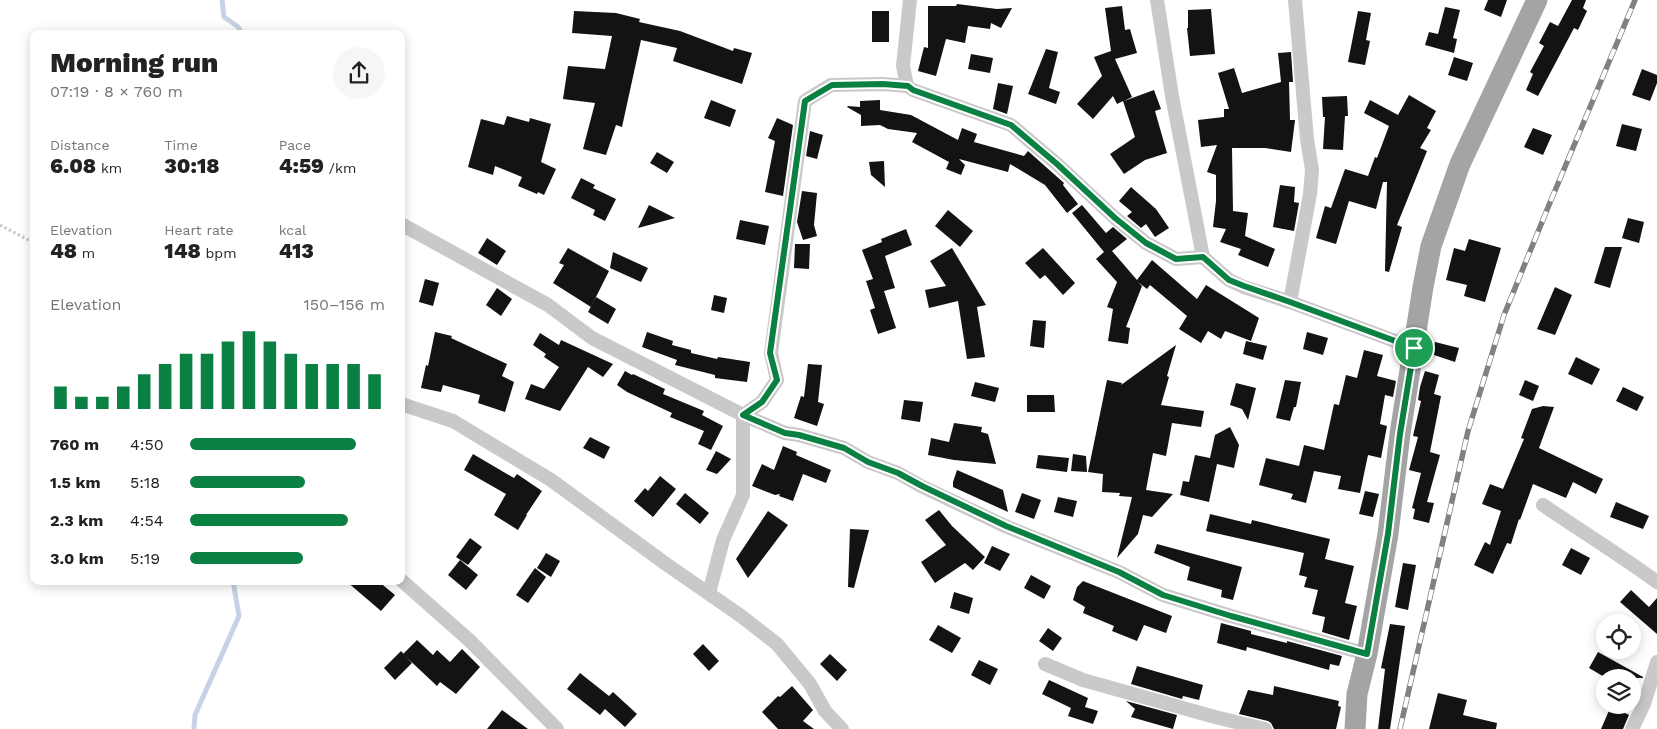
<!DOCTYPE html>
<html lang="en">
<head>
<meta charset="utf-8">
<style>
  body { margin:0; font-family:"Work Sans",sans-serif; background:#f6f6f6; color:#222; height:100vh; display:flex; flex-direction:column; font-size:19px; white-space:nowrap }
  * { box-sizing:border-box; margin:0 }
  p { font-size:16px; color:#767676 }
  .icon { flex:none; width:28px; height:28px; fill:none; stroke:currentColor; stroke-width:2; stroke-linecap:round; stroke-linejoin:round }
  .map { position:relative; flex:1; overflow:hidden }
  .panel { position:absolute; left:30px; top:30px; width:375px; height:555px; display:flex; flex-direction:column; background:#fff; border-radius:10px; box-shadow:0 2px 12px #0003 }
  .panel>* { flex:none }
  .fabs { position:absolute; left:1596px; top:614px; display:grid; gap:10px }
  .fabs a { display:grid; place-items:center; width:45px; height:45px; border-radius:50%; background:#fff; box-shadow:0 2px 12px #0003; font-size:25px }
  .pin { position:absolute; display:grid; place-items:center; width:42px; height:42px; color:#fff; margin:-21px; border:2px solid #fff; border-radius:50%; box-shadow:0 1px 5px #0007 }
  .round { display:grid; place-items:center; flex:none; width:52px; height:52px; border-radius:26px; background:#f6f6f6 }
  .overview { display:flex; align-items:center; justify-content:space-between; height:85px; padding:0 20px }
  h1 { font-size:28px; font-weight:800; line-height:38px }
  .stats { display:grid; grid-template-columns:repeat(3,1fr); gap:8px; height:85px; padding:5px 20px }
  .stats div { display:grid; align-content:center }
  .stats b { font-size:21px; font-weight:800 }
  .stats small { font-size:14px; font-weight:400 }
  .stats p { font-size:14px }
  .chart { height:140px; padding:10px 20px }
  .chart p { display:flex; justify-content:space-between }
  .chart svg { width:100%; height:90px; margin-top:5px; stroke:#0b8043; stroke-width:6 }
  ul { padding:0 20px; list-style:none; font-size:16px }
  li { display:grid; grid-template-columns:80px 60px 1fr; align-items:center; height:38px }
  li i { height:12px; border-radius:6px; background:#0b8043 }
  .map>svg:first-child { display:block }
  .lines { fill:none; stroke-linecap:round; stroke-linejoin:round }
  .stream { stroke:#c8d2e7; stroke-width:5 }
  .building { fill:#131313 }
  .path { stroke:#c9c9c9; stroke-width:3; stroke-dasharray:2.5 2.5; stroke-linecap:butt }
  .minor { stroke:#c9c9c9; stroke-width:14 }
  .primary { stroke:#a4a4a4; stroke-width:21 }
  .rail-casing { stroke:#818181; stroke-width:5.5 }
  .rail { stroke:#fff; stroke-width:4; stroke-dasharray:11; stroke-linecap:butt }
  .route-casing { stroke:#fff; stroke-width:10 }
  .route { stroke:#0b8043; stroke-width:6 }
</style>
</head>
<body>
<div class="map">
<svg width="1657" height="729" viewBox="0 0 1657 729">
  <rect width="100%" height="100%" fill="#fff"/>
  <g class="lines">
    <g class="stream">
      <polyline points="222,0 224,17 237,26 243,34"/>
      <polyline points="194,729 195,715 239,616 233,581"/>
    </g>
  </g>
  <g class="building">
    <polygon points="1488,0 1507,0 1501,17 1484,10"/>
    <polygon points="1572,0 1586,0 1583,8 1587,11 1578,30 1574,28 1538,96 1526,90 1533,74 1530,72 1544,46 1539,43 1550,22 1558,26"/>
    <polygon points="957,4 997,9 1012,8 1001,28 991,23 990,29 968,26 965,43 946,39 936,76 918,71 924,47 928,48 928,6 956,6"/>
    <polygon points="1122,6 1125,30 1130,29 1137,53 1115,59 1132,97 1124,101 1154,90 1161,109 1155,111 1167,153 1145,160 1124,174 1110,154 1135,137 1123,101 1117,104 1113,96 1093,119 1077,104 1102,76 1094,57 1111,51 1105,8"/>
    <polygon points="1445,7 1460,10 1453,38 1457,39 1454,53 1425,45 1429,32 1438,34"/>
    <polygon points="1211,9 1215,54 1190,56 1187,28 1188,28 1188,10"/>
    <polygon points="574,11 616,13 640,19 639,22 680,31 733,51 734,48 752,53 742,84 673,61 677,48 641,40 622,127 616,125 606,155 583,149 595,103 563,99 568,66 605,69 612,36 572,33"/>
    <rect x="872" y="11" width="17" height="31"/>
    <polygon points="1358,11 1371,13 1366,40 1370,41 1365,65 1348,62"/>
    <polygon points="1046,49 1058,52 1049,88 1060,92 1056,104 1028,94"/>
    <polygon points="1291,52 1293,82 1289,82 1290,120 1295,120 1291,152 1265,148 1232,148 1233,211 1248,213 1245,236 1275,249 1268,267 1238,255 1241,249 1220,242 1226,229 1213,227 1216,201 1216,175 1207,172 1217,145 1201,147 1198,120 1224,117 1224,109 1229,109 1218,73 1234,68 1242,93 1281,82 1278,53"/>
    <polygon points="971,54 993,58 990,73 968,69"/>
    <polygon points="1454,57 1473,63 1467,81 1448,75"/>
    <polygon points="1642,69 1657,75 1657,83 1650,101 1632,95"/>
    <polygon points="998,83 1013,86 1007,114 993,109"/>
    <polygon points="1409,95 1436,111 1427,128 1431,130 1420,148 1427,151 1397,225 1402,227 1389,272 1385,271 1387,182 1383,182 1376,209 1349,201 1336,244 1316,238 1325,206 1331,208 1345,169 1368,176 1375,157 1377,158 1389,126 1364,113 1370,100 1398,115"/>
    <polygon points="1347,96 1348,116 1345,116 1343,150 1323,149 1325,117 1323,117 1322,97"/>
    <polygon points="711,100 736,110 730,127 704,118"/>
    <polygon points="880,100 880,110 911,115 958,140 962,128 977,134 974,142 1024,156 1028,151 1064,183 1063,185 1078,204 1067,213 1045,185 1010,164 1008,172 959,159 965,165 961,175 946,169 949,162 912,142 917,133 888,129 880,125 861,126 861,115 847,107 848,106 860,107 860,101"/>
    <polygon points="507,116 529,122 530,118 551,124 541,162 556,169 544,195 538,192 537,194 518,186 522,177 495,166 493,175 468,167 481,119 504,125"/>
    <polygon points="777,118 793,125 783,196 765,192 775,141 768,138"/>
    <polygon points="1622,124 1642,129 1636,151 1616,146"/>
    <polygon points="1533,128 1552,135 1543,155 1524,147"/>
    <polygon points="810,131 823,135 817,159 806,156"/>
    <polygon points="657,152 674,162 667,173 650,163"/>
    <polygon points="884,161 885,187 871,175 869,162"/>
    <polygon points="581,178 595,185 593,188 616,199 605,221 593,215 595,210 571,198"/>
    <polygon points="1280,185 1295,187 1294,202 1299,203 1294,231 1273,227"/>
    <polygon points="1131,187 1156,209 1169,228 1155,237 1146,224 1141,228 1127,216 1132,212 1119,201"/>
    <polygon points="802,191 817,193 814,225 817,236 803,240 797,222"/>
    <polygon points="649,205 675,218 638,228"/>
    <polygon points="1082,205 1106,233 1113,227 1127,239 1112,251 1137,280 1152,260 1197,299 1206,285 1259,318 1251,341 1225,331 1221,339 1208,331 1201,343 1179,329 1187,316 1150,285 1147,289 1138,282 1142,286 1126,327 1130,328 1128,344 1108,341 1113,309 1107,307 1117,282 1096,259 1104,252 1072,213"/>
    <polygon points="948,210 973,231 960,247 935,226"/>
    <polygon points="1628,218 1644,222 1639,243 1622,238"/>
    <polygon points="740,220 769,226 765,245 736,239"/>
    <polygon points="906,229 912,245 885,256 895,288 884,291 896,328 878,334 870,310 875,308 866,281 873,279 862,250 882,242 881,239"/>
    <polygon points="487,238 506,251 497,265 478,253"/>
    <polygon points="1469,239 1501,248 1485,302 1464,296 1467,285 1446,280 1454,248 1465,251"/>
    <polygon points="795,244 810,244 809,269 794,268"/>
    <polygon points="1605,247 1622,247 1610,288 1594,283"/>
    <polygon points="568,248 609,271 591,307 553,283 564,265 559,263"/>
    <polygon points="952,248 986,305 977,307 985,357 967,359 958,301 929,308 925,290 946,286 930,261"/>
    <polygon points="1043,248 1075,283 1063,295 1045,275 1040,279 1025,263"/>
    <polygon points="613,252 648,268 641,282 610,268"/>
    <polygon points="425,279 439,283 433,306 419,302"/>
    <polygon points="1555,287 1572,295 1555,335 1537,329"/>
    <polygon points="497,288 512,299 501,316 486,305"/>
    <polygon points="714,295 727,298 724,313 711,310"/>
    <polygon points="596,297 616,309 608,324 588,312"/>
    <polygon points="1033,320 1046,321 1044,348 1030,346"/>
    <polygon points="435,332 452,336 451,338 507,364 502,376 514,382 505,412 478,403 480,395 443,385 441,392 421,388 426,365 428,366"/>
    <polygon points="647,332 673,341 672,345 691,350 691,353 717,359 718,357 750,362 747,382 715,378 715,375 675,365 677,360 642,347"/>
    <polygon points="1307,332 1328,338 1323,355 1303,349"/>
    <polygon points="540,333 559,345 561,340 613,364 603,377 588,367 560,411 525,399 531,384 544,389 559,367 544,357 546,354 533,345"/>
    <polygon points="1246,341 1267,346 1263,360 1243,354"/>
    <polygon points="1435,342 1459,348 1455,362 1431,354"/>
    <polygon points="1176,345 1167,376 1169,377 1161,405 1204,411 1201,427 1172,423 1166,456 1153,453 1146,490 1173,494 1152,517 1143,515 1138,534 1117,558 1132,497 1119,496 1120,493 1102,492 1103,474 1088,472 1107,380 1122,383 1121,385"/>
    <polygon points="1364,350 1383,355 1377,376 1396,381 1393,397 1385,395 1380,424 1387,426 1381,458 1368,455 1360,493 1338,489 1341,476 1314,471 1306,503 1291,499 1293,494 1259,485 1266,458 1299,466 1304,445 1324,450 1334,404 1339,405 1346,375 1357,378"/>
    <polygon points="1576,357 1600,369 1592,385 1568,374"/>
    <polygon points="808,364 822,365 818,402 824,404 817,426 794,418 801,396 804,397"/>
    <polygon points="625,371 632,375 633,374 665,389 663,394 704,411 702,415 723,426 711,450 698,444 704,431 670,417 672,413 627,392 617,385"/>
    <polygon points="1425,371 1439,375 1434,394 1441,396 1430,452 1440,455 1427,502 1434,503 1429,523 1413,519 1415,509 1412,508 1421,473 1409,470 1418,437 1413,436 1421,401 1418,400 1420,387"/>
    <polygon points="1285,380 1301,382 1296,407 1294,407 1290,421 1276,418"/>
    <polygon points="1525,380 1539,386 1533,401 1519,395"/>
    <polygon points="975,382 999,388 995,402 971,396"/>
    <polygon points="1236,383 1256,388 1248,420 1242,409 1230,405"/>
    <polygon points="1623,387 1644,397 1637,411 1616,401"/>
    <polygon points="1027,395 1054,395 1055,412 1027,412"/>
    <polygon points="904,400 923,402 920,422 901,419"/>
    <polygon points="1543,406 1554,407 1539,448 1603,479 1596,494 1573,482 1566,498 1533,484 1520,520 1519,519 1511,544 1507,543 1493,574 1474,565 1485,542 1490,545 1501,511 1482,504 1490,484 1503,489 1524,439 1521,438 1532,409"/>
    <polygon points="954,423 982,427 981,432 988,434 996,464 954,460 928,455 931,438 949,442"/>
    <polygon points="1230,427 1239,445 1234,468 1217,464 1209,502 1180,495 1183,481 1189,482 1195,455 1210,458 1215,435"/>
    <polygon points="590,437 610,447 604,459 583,448"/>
    <polygon points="783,446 797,452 796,455 831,470 826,483 803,474 793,501 779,496 780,494 775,495 752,486 762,464 774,470"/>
    <polygon points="716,451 731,459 717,474 706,470"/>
    <polygon points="473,454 514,478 517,474 542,491 526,515 527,515 518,530 494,515 506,494 464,470"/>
    <polygon points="1073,454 1086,456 1087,472 1071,471"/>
    <polygon points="1038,455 1069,458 1067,472 1036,468"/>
    <polygon points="957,470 1003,490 1008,512 953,487 953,482"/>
    <polygon points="660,476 676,489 653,517 634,501 645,488 648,491"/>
    <polygon points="1365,491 1379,494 1373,517 1359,514"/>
    <polygon points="685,493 709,513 700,524 676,504"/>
    <polygon points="1022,493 1041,500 1034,519 1015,512"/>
    <polygon points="1058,497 1077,501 1073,517 1054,512"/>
    <polygon points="1616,502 1649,516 1643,529 1610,517"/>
    <polygon points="939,510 952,526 985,557 973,570 965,563 935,583 921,562 946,545 925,520"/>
    <polygon points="768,511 788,525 748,578 736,559"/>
    <polygon points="1210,514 1251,524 1252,520 1330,539 1325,559 1354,566 1345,603 1357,606 1349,640 1322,632 1325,617 1312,614 1318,590 1304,587 1307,577 1299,575 1304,553 1206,531"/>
    <polygon points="850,529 869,530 854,588 848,587"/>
    <polygon points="470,538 482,547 468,565 456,557"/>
    <polygon points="1157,544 1242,567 1233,600 1221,597 1222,590 1187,580 1190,567 1154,553"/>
    <polygon points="992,546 1010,554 1000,571 984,563"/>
    <polygon points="1571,548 1590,558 1581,575 1562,565"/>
    <polygon points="546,553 560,561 551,577 537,568"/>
    <polygon points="460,560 478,575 466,590 448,575"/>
    <polygon points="1403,563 1416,565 1408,610 1395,607"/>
    <polygon points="535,568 546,577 528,603 516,595"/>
    <polygon points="1031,575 1051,586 1044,599 1024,588"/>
    <polygon points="346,581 378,581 395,595 381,611"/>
    <polygon points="1083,581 1172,616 1166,633 1144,625 1137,641 1112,631 1114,626 1083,613 1085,607 1073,600 1077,587"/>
    <polygon points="1631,590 1649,607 1657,598 1657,634 1620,602"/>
    <polygon points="954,592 973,598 969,614 950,608"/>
    <polygon points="1221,623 1251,631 1251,634 1287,643 1287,641 1342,656 1339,666 1330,664 1329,670 1247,647 1246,651 1217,643"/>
    <polygon points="1390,624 1405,626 1390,729 1378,729 1385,669 1381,668"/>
    <polygon points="938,625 961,638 952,653 929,640"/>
    <polygon points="1048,628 1062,638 1053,651 1039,641"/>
    <polygon points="417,640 433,655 437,650 450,662 462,649 480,667 456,694 440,682 437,686 403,654"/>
    <polygon points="703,644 719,661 709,671 693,654"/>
    <polygon points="401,651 412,663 395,680 384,668"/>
    <polygon points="1598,652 1643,677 1643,678 1606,678 1589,668"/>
    <polygon points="830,654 847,670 837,681 820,664"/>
    <polygon points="979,660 998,669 990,685 971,675"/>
    <polygon points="1137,666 1203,685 1199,700 1183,696 1182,699 1131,684"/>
    <polygon points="580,673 609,696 613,692 637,714 625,727 605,709 600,715 567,689"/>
    <polygon points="1049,680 1088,698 1085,707 1098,711 1093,724 1068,716 1071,708 1042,694"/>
    <polygon points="792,686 813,710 803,721 814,729 778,729 762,712 778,696 780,697"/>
    <polygon points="1274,686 1339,701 1338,706 1341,707 1336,729 1274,729 1271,723 1268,721 1239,714 1248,690 1273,695"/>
    <polygon points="1438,693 1467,700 1463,715 1497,723 1496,729 1429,729"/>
    <polygon points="1126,701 1177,715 1173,729 1131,717 1135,709"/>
    <polygon points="1611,706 1629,715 1623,729 1601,729"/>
    <polygon points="502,710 528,729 487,729"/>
  </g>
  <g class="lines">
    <polyline class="path" points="0,225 34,243"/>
    <g class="minor">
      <polyline points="1157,0 1172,96 1203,257 1229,280 1244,287 1290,302 1414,348"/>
      <polyline points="907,86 903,66 910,0"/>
      <polyline points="401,224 548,305 592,338 743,415 785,433 799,435 844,448 868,462 898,473 921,486 1005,526 1119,572 1163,595 1231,616 1367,654"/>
      <polyline points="1290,302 1310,194 1312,170 1307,139 1295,0"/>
      <polyline points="401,404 453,421 551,480 666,564 741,616 777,644 810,684 825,711 842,729"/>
      <path d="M1543 505C1581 531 1620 555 1657 582"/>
      <polyline points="401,580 469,640 557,729"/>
      <polyline points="709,593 723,540 743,495 743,415 762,402 777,380 771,353 805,101 831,85 883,84 907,86 913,90 1011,125 1057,164 1115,218 1146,243 1176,259 1203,257"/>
      <polyline points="1045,664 1083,680 1215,717 1265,729"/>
      <polyline points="1632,729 1644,704 1657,662"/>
    </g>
    <polyline class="primary" points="1355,729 1357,694 1367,654 1388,534 1400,434 1423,287 1431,246 1460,164 1537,0"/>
    <defs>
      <polyline id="rail" points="1400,729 1468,431 1504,315 1549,205 1635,0"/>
    </defs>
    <use href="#rail" class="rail-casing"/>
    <use href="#rail" class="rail"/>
  </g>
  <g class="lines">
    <defs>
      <polygon id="route" points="883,84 908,86 913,90 1011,125 1057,164 1115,218 1146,243 1176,259 1203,257 1229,280 1244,286 1290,302 1414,348 1400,434 1388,534 1367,654 1231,616 1163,595 1119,572 1006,526 922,486 898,473 868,462 844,448 799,435 785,433 743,415 762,402 777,380 770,353 805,101 832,85"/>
    </defs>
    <use href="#route" class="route-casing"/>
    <use href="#route" class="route"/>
  </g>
</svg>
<div class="fabs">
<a><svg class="icon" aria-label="locate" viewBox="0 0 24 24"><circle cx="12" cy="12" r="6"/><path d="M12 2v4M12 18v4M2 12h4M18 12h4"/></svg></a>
<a><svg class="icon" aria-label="layers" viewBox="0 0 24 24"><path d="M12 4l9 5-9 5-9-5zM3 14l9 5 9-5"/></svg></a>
</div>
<div class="pin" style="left:1414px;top:348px;background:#1e9e55"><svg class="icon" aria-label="arrive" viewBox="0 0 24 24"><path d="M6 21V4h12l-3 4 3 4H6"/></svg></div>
<section class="panel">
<div class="overview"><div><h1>Morning run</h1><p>07:19 · 8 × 760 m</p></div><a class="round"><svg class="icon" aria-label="share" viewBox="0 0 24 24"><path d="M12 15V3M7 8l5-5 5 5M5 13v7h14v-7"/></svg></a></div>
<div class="stats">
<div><p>Distance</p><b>6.08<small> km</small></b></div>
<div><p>Time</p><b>30:18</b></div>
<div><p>Pace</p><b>4:59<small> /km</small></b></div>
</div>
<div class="stats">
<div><p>Elevation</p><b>48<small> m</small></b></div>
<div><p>Heart rate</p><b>148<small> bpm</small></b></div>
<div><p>kcal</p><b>413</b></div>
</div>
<div class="chart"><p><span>Elevation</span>150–156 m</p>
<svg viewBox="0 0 160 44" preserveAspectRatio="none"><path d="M5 44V33M15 44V38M25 44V38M35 44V33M45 44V27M55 44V22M65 44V17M75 44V17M85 44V11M95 44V6M105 44V11M115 44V17M125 44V22M135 44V22M145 44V22M155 44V27"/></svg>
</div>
<ul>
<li><b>760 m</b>4:50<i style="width:85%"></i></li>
<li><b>1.5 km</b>5:18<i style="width:59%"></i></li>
<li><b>2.3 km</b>4:54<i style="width:81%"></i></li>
<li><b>3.0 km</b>5:19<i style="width:58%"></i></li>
</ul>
</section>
</div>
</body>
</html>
